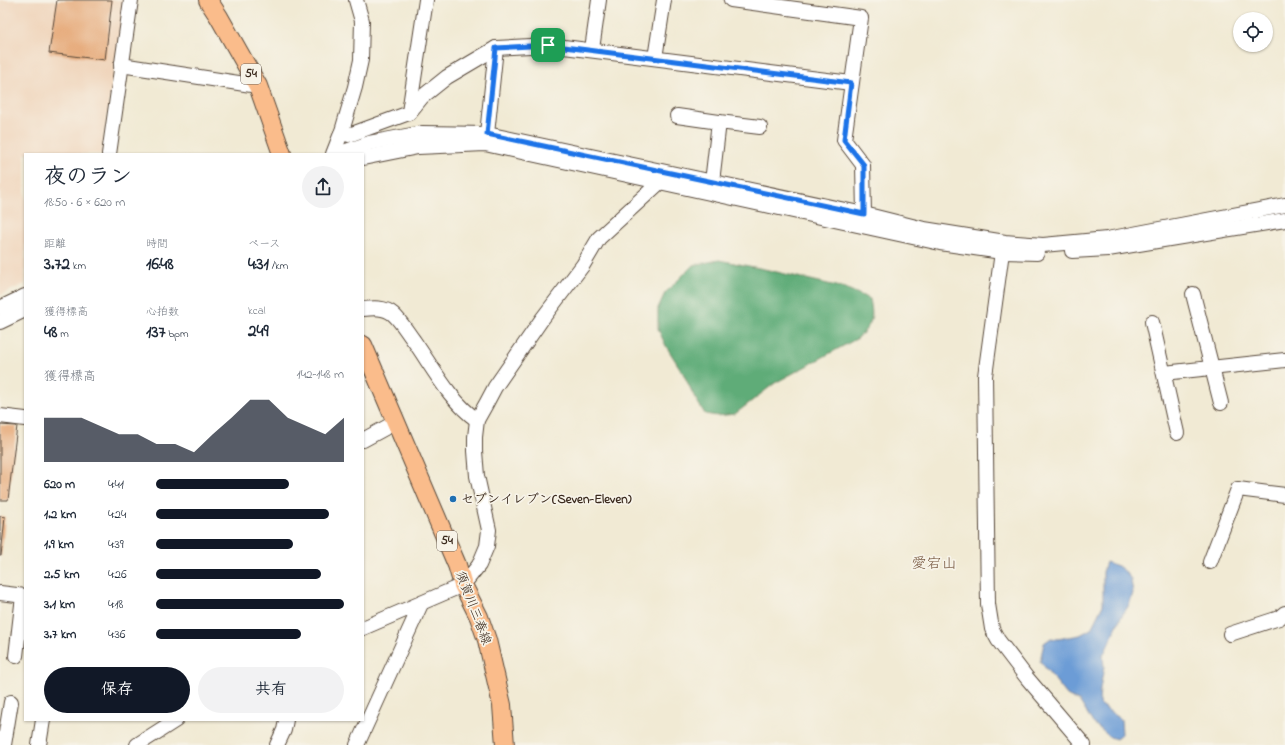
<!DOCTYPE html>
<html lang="ja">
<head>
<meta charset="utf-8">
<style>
  body { margin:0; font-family:"Indie Flower","Klee One",sans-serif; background:#f2f2f3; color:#1f2937; height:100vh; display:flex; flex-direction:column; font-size:15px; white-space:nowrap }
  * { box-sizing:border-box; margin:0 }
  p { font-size:13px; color:#747a83 }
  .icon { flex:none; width:22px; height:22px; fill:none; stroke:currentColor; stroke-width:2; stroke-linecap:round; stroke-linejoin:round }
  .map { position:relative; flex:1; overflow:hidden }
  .sheet { position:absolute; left:24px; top:153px; width:340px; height:568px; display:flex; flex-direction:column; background:#fff; border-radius:0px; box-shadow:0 1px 3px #0004 }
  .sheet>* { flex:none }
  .tools { position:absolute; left:1233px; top:12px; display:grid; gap:8px }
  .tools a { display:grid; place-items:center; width:40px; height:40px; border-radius:50%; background:#fff; box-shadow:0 1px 3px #0004; font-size:20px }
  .pin { position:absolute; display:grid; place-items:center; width:34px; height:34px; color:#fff; margin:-17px; border-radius:8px; box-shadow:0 2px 6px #0006 }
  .round { display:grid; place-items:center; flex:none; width:42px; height:42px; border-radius:21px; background:#f2f2f3 }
  .headline { display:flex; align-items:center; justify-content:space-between; height:68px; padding:0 20px }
  h1 { font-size:22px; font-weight:700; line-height:30px }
  .metrics { display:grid; grid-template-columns:repeat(3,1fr); gap:6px; height:68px; padding:4px 20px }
  .metrics div { display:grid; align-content:center }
  .metrics b { font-size:17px; font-weight:700 }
  .metrics small { font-size:11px; font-weight:400 }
  .metrics p { font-size:11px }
  .chart { height:112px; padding:8px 20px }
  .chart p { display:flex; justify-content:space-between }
  .chart svg { width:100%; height:72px; margin-top:4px; fill:#111827; opacity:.7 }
  .action { display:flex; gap:8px; margin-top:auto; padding:8px 20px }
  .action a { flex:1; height:46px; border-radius:24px; background:#111827; color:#fff; font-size:16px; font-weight:700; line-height:46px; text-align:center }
  .action a+a { background:#f2f2f3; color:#1f2937 }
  ul { padding:0 20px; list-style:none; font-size:13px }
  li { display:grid; grid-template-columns:64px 48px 1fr; align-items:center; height:30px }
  li i { height:10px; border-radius:5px; background:#111827 }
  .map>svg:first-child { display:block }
  .built { fill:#f0d5bc }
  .forest { fill:#5eac78; stroke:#4c6b4b }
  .water { fill:#6c9cd6; stroke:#54637a }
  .building { fill:#e7ad7f }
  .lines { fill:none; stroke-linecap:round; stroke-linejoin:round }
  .minor-casing { stroke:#564739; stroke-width:16 }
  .major-casing { stroke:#564739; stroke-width:20 }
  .minor { stroke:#fff; stroke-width:14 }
  .major { stroke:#fabc8b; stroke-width:18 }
  .route-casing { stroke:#fff; stroke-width:8 }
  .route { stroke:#1a73e8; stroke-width:5 }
  .poi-dot { fill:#1f6fb2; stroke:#f7f3e8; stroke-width:1.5 }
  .labels { text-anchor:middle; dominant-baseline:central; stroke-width:3.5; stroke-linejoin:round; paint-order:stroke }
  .shield { fill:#f7f3e8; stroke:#73665b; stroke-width:1 }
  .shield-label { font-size:12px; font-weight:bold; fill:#3b2a1e }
  .poi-label { font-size:13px; font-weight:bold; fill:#3b2a1e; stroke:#f7f3e8; text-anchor:start }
  .street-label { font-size:13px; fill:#3b2a1e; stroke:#f7f3e8 }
  .quarter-label { font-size:15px; fill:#775840; stroke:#f7f3e8 }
</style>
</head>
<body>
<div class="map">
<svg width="1285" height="745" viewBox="0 0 1285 745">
  <rect width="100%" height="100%" fill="#f7f3e8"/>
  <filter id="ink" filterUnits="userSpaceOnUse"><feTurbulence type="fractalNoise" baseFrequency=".025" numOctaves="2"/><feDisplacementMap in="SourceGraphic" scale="8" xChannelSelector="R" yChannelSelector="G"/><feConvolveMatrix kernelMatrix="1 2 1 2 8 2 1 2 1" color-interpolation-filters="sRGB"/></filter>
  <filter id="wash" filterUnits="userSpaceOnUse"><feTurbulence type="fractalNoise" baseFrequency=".012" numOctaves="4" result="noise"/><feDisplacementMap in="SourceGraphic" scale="16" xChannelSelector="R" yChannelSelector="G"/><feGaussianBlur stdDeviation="0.9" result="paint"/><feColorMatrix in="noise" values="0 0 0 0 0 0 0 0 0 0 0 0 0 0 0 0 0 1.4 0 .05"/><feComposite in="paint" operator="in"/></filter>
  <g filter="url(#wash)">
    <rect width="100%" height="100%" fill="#f1ead4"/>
    <polygon class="built" points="0,0 125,0 101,154 25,154 25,284 0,295"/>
    <path class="forest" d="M719 260 764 269 845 288 870 299C874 319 872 324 858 338L775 383 735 414 717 416 705 414 695 398 683 373 666 346 658 329V308L665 293 693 265Z"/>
    <polygon class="water" points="1106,562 1118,566 1127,573 1131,580 1133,593 1129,605 1121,617 1103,656 1104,667 1100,689 1099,704 1121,719 1122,734 1116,739 1110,737 1093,723 1080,702 1067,695 1040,661 1044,643 1051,638 1058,639 1080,635 1091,629 1103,605 1103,572"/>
    <g id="blocks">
      <g class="building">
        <polygon points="57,0 112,0 105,60 49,53"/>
        <polygon points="0,425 17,426 8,500 0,500"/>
        <polygon points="0,516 5,517 1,556 0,556"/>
      </g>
    </g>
  </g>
  <g filter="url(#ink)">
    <use href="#blocks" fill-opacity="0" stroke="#564739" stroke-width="1"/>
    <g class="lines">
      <defs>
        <g id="minor">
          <polyline points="731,0 861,18 844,140 863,165 864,214"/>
          <polyline points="592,49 599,0"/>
          <polyline points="655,58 664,0"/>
          <polyline points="121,65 258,86"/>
          <polyline points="409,112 426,0"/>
          <polyline points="677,116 719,122"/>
          <polyline points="341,133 349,135 409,113 422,97 447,77 496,48 548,45 851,83"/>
          <polyline points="487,134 496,48"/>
          <polyline points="109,154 131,0"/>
          <polyline points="333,154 342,131 355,87 361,60 362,21 356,0"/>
          <polyline points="337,154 369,143 422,133 487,134 864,214 924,229 1005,242 1043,245 1107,239 1285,205"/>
          <polyline points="363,158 418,147 485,144 940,243 1002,252 1037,253"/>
          <polyline points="712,182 719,122 760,127"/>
          <polyline points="1072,251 1108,249 1285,220"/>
          <polyline points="1002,252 985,376 988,604 992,629 998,640 1027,678 1084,745"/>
          <polyline points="1193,294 1221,403"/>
          <polyline points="0,308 25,296"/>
          <path d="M363 309C373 308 385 307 393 314 401 321 407 332 414 341 433 368 450 401 477 420"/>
          <polyline points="0,322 25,310"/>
          <polyline points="1152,322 1177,433"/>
          <polyline points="1164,373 1285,360"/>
          <polyline points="0,416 25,419"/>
          <polyline points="363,440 396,422"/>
          <polyline points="1210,562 1238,489 1285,495"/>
          <polyline points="0,593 25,596"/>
          <polyline points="363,628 463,585 479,565 487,546 489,530 477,476 475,451 475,437 477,420 486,404 495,387 542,319 583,265 599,238 660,182 663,176"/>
          <polyline points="1230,634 1279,618 1285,613"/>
          <polyline points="16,656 23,596"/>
          <polyline points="4,745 11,702"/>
          <polyline points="39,745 43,720"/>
          <polyline points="137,745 176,720"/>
          <polyline points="277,745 284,730 286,720"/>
          <polyline points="357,745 421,604"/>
        </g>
        <g id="major">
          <polyline points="208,0 219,17 258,86 282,154"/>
          <polyline points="363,345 457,565 463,585 479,617 487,640 502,705 505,745"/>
        </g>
      </defs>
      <use href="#minor" class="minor-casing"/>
      <use href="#major" class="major-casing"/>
      <use href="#minor" class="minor"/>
      <use href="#major" class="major"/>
    </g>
  </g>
  <g class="lines" filter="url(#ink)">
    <defs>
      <polygon id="route" points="548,45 851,83 844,140 864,165 864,214 487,134 496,48"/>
    </defs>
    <use href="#route" class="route-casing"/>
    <use href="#route" class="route"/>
  </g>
  <circle class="poi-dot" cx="453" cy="499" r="4"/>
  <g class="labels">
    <g class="shield">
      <rect x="241" y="64" width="20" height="20" rx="3"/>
      <rect x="437" y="531" width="20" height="20" rx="3"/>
    </g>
    <g class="shield-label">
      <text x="251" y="74">54</text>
      <text x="447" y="541">54</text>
    </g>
    <g class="poi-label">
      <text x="461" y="499">セブンイレブン(Seven-Eleven)</text>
    </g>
    <g class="street-label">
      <text transform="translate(473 608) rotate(69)">須賀川三春線</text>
    </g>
    <g class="quarter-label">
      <text x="934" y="564">愛宕山</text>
    </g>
  </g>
</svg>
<div class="tools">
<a><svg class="icon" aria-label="locate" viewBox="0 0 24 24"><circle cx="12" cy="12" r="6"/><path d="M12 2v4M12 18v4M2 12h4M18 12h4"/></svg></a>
</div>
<div class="pin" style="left:548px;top:45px;background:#1e9e55"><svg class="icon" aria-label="arrive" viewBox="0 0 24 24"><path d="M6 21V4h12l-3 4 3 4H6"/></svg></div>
<section class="sheet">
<div class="headline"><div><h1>夜のラン</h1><p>18:50 · 6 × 620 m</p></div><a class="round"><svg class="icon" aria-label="share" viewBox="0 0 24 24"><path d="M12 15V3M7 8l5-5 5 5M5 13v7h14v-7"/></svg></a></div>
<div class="metrics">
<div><p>距離</p><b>3.72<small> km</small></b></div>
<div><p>時間</p><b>16:48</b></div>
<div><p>ペース</p><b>4:31<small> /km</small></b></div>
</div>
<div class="metrics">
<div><p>獲得標高</p><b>48<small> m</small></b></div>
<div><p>心拍数</p><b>137<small> bpm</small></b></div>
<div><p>kcal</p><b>249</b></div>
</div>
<div class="chart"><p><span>獲得標高</span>142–148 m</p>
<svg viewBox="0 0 160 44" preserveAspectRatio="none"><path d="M0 44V17L10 17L20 17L30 22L40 27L50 27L60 33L70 33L80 38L90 27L100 17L110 6L120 6L130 17L140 22L150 27L160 17V44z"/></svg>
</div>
<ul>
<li><b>620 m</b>4:41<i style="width:71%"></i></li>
<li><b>1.2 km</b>4:24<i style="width:92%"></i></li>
<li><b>1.9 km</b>4:39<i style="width:73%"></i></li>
<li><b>2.5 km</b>4:26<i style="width:88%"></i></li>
<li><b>3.1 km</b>4:18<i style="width:100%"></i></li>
<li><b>3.7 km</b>4:36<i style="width:77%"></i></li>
</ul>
<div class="action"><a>保存</a><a>共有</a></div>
</section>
</div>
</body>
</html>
